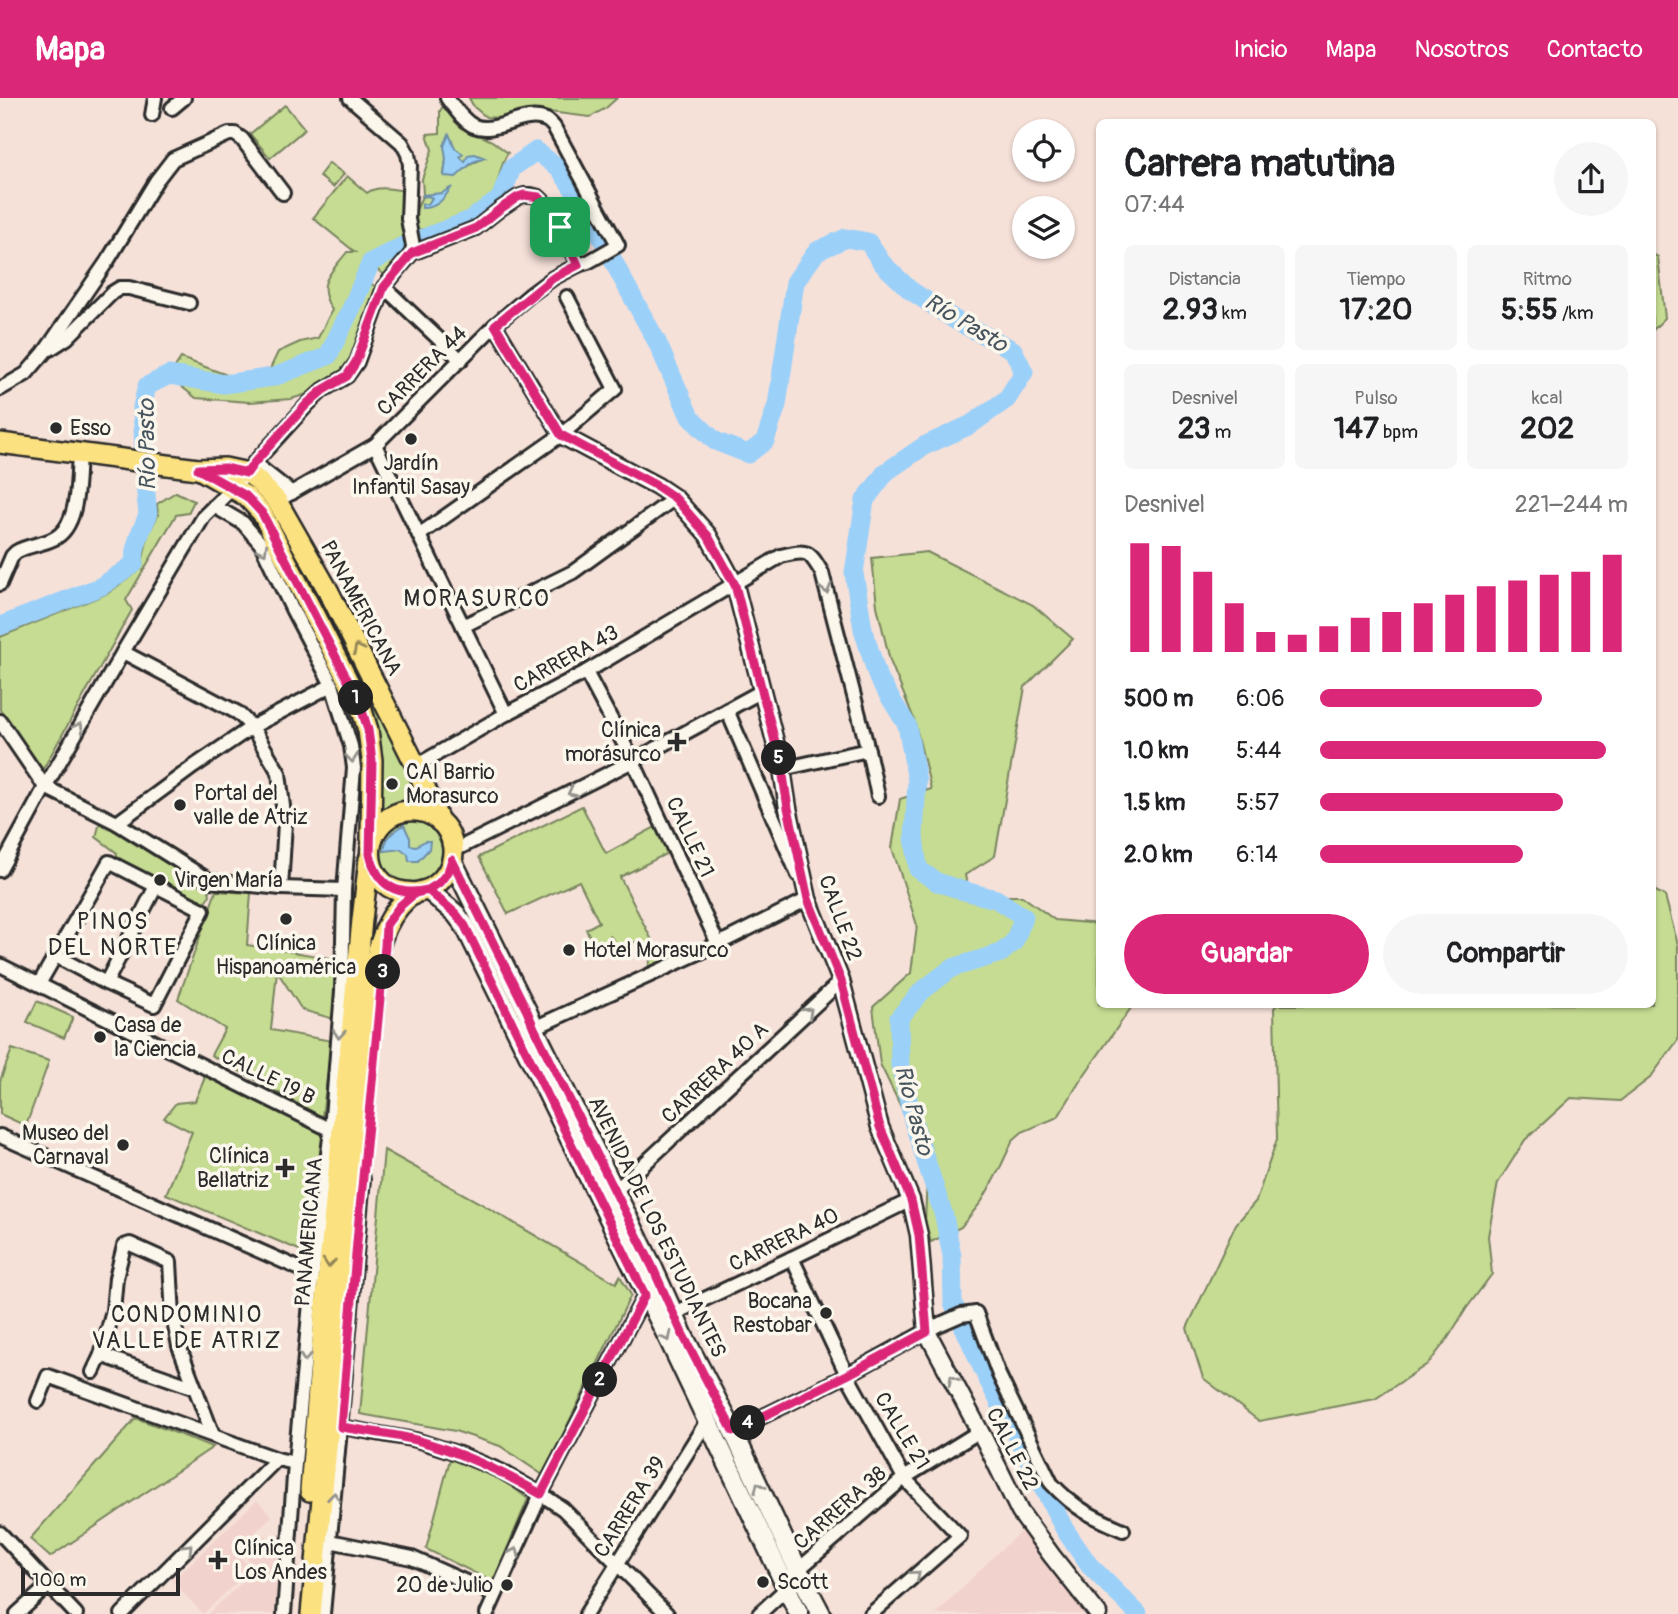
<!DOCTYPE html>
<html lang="es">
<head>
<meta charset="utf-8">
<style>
  body { margin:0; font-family:Pangolin,sans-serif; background:#f6f6f6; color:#202124; height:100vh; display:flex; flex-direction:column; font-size:26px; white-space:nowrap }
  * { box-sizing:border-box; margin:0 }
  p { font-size:23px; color:#757577 }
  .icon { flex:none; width:38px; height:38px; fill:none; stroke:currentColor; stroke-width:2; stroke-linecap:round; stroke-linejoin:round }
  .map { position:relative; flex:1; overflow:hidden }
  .drawer { position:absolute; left:1096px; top:21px; width:560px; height:889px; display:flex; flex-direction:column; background:#fff; border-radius:10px; box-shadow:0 2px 5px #0004 }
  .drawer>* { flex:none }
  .fabs { position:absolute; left:1012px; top:21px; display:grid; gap:14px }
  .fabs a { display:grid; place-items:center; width:63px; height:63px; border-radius:50%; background:#fff; box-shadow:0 2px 5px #0004; font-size:35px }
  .scale { position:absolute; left:21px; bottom:18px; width:159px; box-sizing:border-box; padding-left:7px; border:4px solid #2b2b2b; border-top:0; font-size:19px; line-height:24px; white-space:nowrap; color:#2b2b2b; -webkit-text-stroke:5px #fbf7ec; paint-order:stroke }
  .pin { position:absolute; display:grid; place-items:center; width:60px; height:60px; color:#fff; margin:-30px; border-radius:14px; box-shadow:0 4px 10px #0006 }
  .km { position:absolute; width:35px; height:35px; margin:-18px; border-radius:50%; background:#222; color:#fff; font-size:19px; line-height:35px; text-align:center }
  .round { display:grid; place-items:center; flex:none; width:74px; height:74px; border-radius:37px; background:#f6f6f6 }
  .summary { display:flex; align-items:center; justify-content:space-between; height:119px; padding:0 28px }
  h1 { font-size:38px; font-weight:800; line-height:52px }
  .metrics { display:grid; grid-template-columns:repeat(3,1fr); gap:10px; height:119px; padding:7px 28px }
  .metrics div { display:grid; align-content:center; border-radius:10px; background:#f6f6f6; text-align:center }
  .metrics b { font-size:30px; font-weight:800 }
  .metrics small { font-size:19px; font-weight:400 }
  .metrics p { font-size:19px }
  .chart { height:196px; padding:14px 28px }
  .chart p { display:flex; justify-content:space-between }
  .chart svg { width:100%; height:126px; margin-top:7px; stroke:#db2777; stroke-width:6 }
  .cta { display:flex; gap:14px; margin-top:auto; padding:14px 28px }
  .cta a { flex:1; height:80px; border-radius:42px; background:#db2777; color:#fff; font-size:28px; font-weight:800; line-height:80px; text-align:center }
  .cta a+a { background:#f6f6f6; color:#202124 }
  ul { padding:0 28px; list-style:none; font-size:23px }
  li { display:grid; grid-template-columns:112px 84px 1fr; align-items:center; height:52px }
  li i { height:18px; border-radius:9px; background:#db2777 }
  header { display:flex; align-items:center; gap:42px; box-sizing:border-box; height:98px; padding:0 35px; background:#db2777; color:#fff }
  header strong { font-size:33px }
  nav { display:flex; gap:38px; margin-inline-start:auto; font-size:24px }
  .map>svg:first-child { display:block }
  .built { fill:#f2d2cc }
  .green { fill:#c6dc92; stroke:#78845e; stroke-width:2; fill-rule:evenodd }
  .water { fill:#9bd0f9; stroke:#6e8ea7; stroke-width:2 }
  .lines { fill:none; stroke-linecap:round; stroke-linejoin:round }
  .river { stroke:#9bd0f9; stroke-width:19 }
  .minor-casing { stroke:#2b2b2b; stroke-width:18 }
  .tertiary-casing { stroke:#2b2b2b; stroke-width:21 }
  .secondary-casing { stroke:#2b2b2b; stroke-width:23 }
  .primary-casing { stroke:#2b2b2b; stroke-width:24 }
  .minor { stroke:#fbf7ec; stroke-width:12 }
  .tertiary { stroke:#fbf7ec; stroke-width:16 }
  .secondary { stroke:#fbf7ec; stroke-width:18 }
  .primary { stroke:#fbe180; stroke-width:19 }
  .oneway { stroke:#93918c }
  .oneway2 { stroke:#938656 }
  .route-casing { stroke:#fff; stroke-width:14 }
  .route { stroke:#db2777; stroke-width:9 }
  .poi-dot { fill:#2b2b2b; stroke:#fbf7ec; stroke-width:2.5 }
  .labels { text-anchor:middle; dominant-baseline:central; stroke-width:7; stroke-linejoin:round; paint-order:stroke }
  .street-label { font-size:21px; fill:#2b2b2b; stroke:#fbf7ec }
  .poi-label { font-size:21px; fill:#2b2b2b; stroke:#fbf7ec; text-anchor:start }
  .water-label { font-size:23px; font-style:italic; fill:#47545e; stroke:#fbf7ec }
  .neighbourhood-label { font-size:23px; letter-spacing:2px; fill:#2b2b2b; stroke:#fbf7ec }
</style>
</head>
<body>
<header>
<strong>Mapa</strong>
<nav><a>Inicio</a><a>Mapa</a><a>Nosotros</a><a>Contacto</a></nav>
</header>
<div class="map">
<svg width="1678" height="1516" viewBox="0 0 1678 1516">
  <rect width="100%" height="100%" fill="#f6e1d9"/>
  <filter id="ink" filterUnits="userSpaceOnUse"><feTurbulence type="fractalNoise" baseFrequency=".0143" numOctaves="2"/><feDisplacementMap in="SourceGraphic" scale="14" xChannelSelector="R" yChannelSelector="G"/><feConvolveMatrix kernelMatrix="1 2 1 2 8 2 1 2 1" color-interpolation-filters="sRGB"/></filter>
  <g filter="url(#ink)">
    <g class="built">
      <polygon points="257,1402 272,1418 235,1454 250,1469 245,1454 265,1436 281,1453 274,1516 208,1516 252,1475 251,1471 203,1516 172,1483"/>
      <polygon points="1026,1429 1095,1516 936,1516 997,1455"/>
    </g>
    <g class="green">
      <path d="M448 0 471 33 492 43 508 55C499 68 500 83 493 97 485 112 447 127 431 130 424 132 416 132 409 132L412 152 397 170 385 177 373 169 365 181 381 193 370 221 344 274 304 297 291 301 249 304 196 300 178 286 175 269 181 260 227 277H245L270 271 278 254 300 244 318 240 332 212C315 185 330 176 347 154H355L313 120 347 78 367 95C377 87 393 91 405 93L406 104 417 110 423 96 422 81 432 52 427 36 440 35V13ZM463 56 460 59 465 65 484 60C467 67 463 74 444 77L446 61Z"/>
      <polygon points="469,0 617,0 606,10 590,19 541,13 501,20 486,19 474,9"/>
      <polygon points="285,7 305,31 270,60 250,36"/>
      <polygon points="329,65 344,76 333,89 319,78"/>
      <polygon points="1652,156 1658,159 1665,220 1652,233"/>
      <polygon points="176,394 194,403 188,415 176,417 126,502 132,512 42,673 0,612 0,539 108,495 141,471 148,437 158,417 157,406"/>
      <polygon points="258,397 270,407 295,443 426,707 409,702 397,704 376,714 374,628"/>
      <polygon points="927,454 1033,507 1073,541 1025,589 995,758 965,777 969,798 1022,798 1055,822 1099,826 1099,906 1133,907 1080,983 1058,1019 1022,1034 1013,1042 1000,1070 982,1103 961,1129 931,1144 925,1125 927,1076 902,1011 880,966 873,909 911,875 917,827 892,750 900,701 931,691 914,621 890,563 877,508 872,460"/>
      <path d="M582 708 605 754 607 755 659 727 672 752 666 756 620 779 663 864 646 873C654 859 652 847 635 844L622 853 610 838 605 853 599 857 586 831 599 824 579 783 508 816 479 759Z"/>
      <circle cx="410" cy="753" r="32"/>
      <polygon points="100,724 113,729 208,786 210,797 202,807 116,759 117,755 96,739"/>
      <polygon points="1652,791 1665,798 1678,847 1678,942 1650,980 1620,1003 1571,1000 1525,1042 1498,1085 1488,1138 1492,1176 1466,1211 1448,1240 1429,1265 1375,1301 1259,1323 1203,1280 1187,1230 1236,1126 1256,1103 1277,1041 1274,910 1277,907 1652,906"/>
      <polygon points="216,793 251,795 247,847 337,861 334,921 302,912 277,873 271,932 332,943 322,1019 211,957 225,931 178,901"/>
      <polygon points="37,903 73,919 64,940 27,924"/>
      <polygon points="12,951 49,963 26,1028 0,1016 0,983"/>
      <polygon points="206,977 324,1037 311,1157 166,1096 192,1034 164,1020 176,1005 195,1003"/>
      <polygon points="384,1052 480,1105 616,1185 620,1178 631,1197 543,1377 500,1348 455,1333 360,1316"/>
      <polygon points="136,1320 213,1349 50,1459 30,1441"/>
      <polygon points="450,1361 505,1383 528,1401 493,1484 426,1451"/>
    </g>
    <g class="water">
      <polygon points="449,36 455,50 463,56 460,59 465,64 468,57 475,56 485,60 473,64 456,79 444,78 446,61 444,48"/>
      <path d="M452 89C443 101 438 110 422 110V106H428L432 100 428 98 423 99V97L442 95Z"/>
      <path d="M404 727 410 740V747L416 748 425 743H430L429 751 418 763H409L408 756 401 751 384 753C385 739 393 733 404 727Z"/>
    </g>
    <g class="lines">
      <polyline class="river" points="0,528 102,488 134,466 135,452 139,438 148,417 146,397 142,309 147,288 169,277 224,286 274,279 328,258 352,209 371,164 403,148 470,122 500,101 512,70 536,53 560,71 588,113 621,178 657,244 690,319 715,343 748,356 765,343 777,307 795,184 817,153 846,140 868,144 882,165 910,192 955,222 1013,252 1024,274 1007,301 970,327 924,348 886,374 865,402 854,475 863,531 878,580 907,627 917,683 914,738 918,771 937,784 964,793 996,801 1024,819 1014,844 1001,855 952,870 922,893 899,920 900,967 914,1026 944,1118 952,1158 953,1205 987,1280 1065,1432 1089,1467 1138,1516"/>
      <defs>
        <g id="minor">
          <polyline points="172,10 184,0"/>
          <polyline points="152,17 155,0"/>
          <polyline points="412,155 476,130 500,111 518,99 524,97 531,97 539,99 545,105 560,129 578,167"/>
          <polyline points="384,189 461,262"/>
          <polyline points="495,227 561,337"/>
          <polyline points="50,251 67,240 112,195 120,190 129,190 189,205"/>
          <polyline points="0,291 26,276 44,255 108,162 156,83 173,61 229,36 235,36 242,41 283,95"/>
          <polyline points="375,347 506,616"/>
          <polyline points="254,365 292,395"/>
          <path d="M277 403 375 347 495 227 530 197 553 180 578 167 588 164 618 147 554 29C551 26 549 23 546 22 523 12 497 37 474 28 463 23 454 9 447 0"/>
          <polyline points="214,408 243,425 261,446 292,511 332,587 351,648 354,670 344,792 342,893 331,1032 313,1173 295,1365 284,1516"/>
          <polyline points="419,437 561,337 615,291 567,199"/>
          <path d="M0 486 12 458 16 454C27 447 41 447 53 441 80 429 77 381 79 355"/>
          <polyline points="463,528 573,474 675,400"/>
          <polyline points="123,554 238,615 252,629 279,675 285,725 281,790"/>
          <polyline points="586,574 633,663 718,846"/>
          <polyline points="727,612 798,777"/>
          <polyline points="0,623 45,689 117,725 210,783 281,790 344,792"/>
          <path d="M416 668 506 616 586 574 781 458C808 451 809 453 822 475L868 652 878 698"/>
          <polyline points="782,671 868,652"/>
          <polyline points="117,725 193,669 252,629 332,587"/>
          <polyline points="453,753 633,663 762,593"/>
          <polyline points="0,772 45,689 123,554 204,418 248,375 254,365 308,306 323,292 347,278 357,264 384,189 412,155 413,148 408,121 410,67 408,56 402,45 350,0"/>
          <polyline points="0,867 331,1032"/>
          <polyline points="106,885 156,788"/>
          <polyline points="39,886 109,764 203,812 154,907 106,885 56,858"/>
          <polyline points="534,930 718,846 808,801 805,794"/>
          <polyline points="0,1038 298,1170 313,1173"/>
          <polyline points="614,1094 841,883"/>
          <polyline points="792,1160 847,1277 904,1380 960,1438 871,1516"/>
          <polyline points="673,1216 792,1160 911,1102"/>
          <polyline points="101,1257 195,1290"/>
          <polyline points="93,1274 101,1257 113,1213 116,1180 124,1148 130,1146 170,1164 173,1219 179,1248 213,1337"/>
          <polyline points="38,1303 48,1278 277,1361 295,1365"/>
          <polyline points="341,1329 416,1342 457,1355 501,1373 541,1396 563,1411 667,1516"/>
          <path d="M733 1333 847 1277 938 1227 961 1217 976 1215 999 1277 1051 1385C1075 1411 1091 1418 1123 1432"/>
          <polyline points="0,1435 76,1516"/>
          <polyline points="330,1443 412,1460 495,1497"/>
          <polyline points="798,1472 904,1380 980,1333"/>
          <polyline points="17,1516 49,1487"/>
          <polyline points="122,1516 277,1361"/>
          <polyline points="323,1516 363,1081"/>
          <polyline points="487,1516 541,1396 645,1197"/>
          <polyline points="586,1516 707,1323"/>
          <polyline points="759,1516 787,1490"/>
        </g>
        <polyline id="tertiary" points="561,337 657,388 675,400 708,437 735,487 782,671 788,710 808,801 841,883 880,1029 911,1102 919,1137 927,1234 985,1343 1020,1414 1052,1458 1098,1516"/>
        <g id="secondary">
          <polyline points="452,762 527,913 534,930 652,1168 684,1239 733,1333 798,1472 821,1516"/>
          <polyline points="428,792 456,816 465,828 669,1242 799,1516"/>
        </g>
        <g id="primary">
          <polyline points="0,345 198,371 225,370 248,375 257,382 277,403 329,494 416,668 439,723"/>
          <polyline points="199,371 246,398 262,415 360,606 368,632 372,662 371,741"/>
          <polyline points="310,1393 323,1230 362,822 369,761"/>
          <path d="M311 1516 349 1120 378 852C383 836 388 822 399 809 403 804 410 798 415 795 420 793 426 793 431 790 445 782 454 767 453 750 452 739 447 729 438 722 430 715 419 712 408 713 370 716 356 768 389 789 397 794 406 794 415 795"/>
        </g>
      </defs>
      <use href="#minor" class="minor-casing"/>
      <use href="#tertiary" class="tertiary-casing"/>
      <use href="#secondary" class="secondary-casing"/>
      <use href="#primary" class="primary-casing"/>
      <use href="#minor" class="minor"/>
      <use href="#tertiary" class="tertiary"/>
      <use href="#secondary" class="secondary"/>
      <use href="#primary" class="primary"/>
    </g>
    <defs><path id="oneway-chevron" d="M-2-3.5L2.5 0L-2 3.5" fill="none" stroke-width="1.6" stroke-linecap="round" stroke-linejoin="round" transform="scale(1.75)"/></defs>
    <g class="oneway">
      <use href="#oneway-chevron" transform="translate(263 452) rotate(61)"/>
      <use href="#oneway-chevron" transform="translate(826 491) rotate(75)"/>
      <use href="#oneway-chevron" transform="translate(79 629) rotate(-60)"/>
      <use href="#oneway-chevron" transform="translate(352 660) rotate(84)"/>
      <use href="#oneway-chevron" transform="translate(572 694) rotate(153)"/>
      <use href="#oneway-chevron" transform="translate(808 914) rotate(-43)"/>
      <use href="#oneway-chevron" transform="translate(339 936) rotate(94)"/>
      <use href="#oneway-chevron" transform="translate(667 1239) rotate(64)"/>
      <use href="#oneway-chevron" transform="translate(305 1259) rotate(94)"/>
      <use href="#oneway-chevron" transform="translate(953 1282) rotate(-118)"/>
      <use href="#oneway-chevron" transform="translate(759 1389) rotate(-115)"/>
      <use href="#oneway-chevron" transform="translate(334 1399) rotate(-84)"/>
      <use href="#oneway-chevron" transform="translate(188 1450) rotate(-45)"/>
      <use href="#oneway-chevron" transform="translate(515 1454) rotate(-66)"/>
      <use href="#oneway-chevron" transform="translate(916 1477) rotate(-41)"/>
    </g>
    <g class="oneway2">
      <use href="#oneway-chevron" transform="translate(358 551) rotate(-117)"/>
      <use href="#oneway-chevron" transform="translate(329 1165) rotate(95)"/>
    </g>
  </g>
  <g class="lines" filter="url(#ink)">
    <defs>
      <path id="route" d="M560 129 545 105 539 99 524 97 518 99 500 111 476 130 412 155 384 189 356 264 347 278 323 292 307 306 254 365 247 375 225 370 198 371 246 398 262 415 360 606 368 632 372 662 370 756C377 788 397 799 428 792L456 816 465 828 645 1197 541 1396C501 1373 461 1354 416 1342 392 1336 366 1333 341 1329L359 1121 385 848 386 827 400 808 415 795 428 792 439 785 448 774 452 762 527 913 534 930 652 1168 682 1235 733 1333 847 1277 927 1234 919 1137 911 1102 880 1029 841 883 808 801 788 710 782 671 735 487 708 438 675 400 657 388 561 337 495 227 553 180 578 167 560 129"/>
    </defs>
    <use href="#route" class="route-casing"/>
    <use href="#route" class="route"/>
  </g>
  <g class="poi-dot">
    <circle cx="56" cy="330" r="7"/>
    <circle cx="411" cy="341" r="7"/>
    <path d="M673.5 633.5h7v7h7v7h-7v7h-7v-7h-7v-7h7z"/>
    <circle cx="392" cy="686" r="7"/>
    <circle cx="180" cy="707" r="7"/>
    <circle cx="160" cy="782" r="7"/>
    <circle cx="286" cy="821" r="7"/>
    <circle cx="569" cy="852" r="7"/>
    <circle cx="100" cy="939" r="7"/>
    <circle cx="123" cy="1047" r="7"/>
    <path d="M281.5 1059.5h7v7h7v7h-7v7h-7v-7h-7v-7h7z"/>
    <circle cx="826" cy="1215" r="7"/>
    <path d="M214.5 1451.5h7v7h7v7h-7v7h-7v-7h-7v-7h7z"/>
    <circle cx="763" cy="1484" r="7"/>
    <circle cx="507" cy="1487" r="7"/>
  </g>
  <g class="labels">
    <g class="street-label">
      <text transform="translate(422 273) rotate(-45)">CARRERA 44</text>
      <text transform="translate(361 510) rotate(62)">PANAMERICANA</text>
      <text transform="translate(566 561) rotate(-29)">CARRERA 43</text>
      <text transform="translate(690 739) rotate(65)">CALLE 21</text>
      <text transform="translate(840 820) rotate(70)">CALLE 22</text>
      <text transform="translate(715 975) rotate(-43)">CARRERA 40 A</text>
      <text transform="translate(268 979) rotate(26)">CALLE 19 B</text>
      <text transform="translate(657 1129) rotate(64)">AVENIDA DE LOS ESTUDIANTES</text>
      <text transform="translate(309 1134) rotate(-85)">PANAMERICANA</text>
      <text transform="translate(784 1142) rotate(-26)">CARRERA 40</text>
      <text transform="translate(902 1333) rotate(59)">CALLE 21</text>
      <text transform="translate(1012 1351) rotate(63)">CALLE 22</text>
      <text transform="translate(630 1409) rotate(-58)">CARRERA 39</text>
      <text transform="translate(840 1410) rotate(-41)">CARRERA 38</text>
    </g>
    <g class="poi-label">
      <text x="70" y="330">Esso</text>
      <text x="411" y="365" text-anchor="middle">Jardín<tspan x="411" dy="24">Infantil Sasay</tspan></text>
      <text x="661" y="632" text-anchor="end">Clínica<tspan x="661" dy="24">morásurco</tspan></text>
      <text x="406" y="674">CAI Barrio<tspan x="406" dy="24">Morasurco</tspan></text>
      <text x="194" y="695">Portal del<tspan x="194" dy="24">valle de Atriz</tspan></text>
      <text x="174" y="782">Virgen María</text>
      <text x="286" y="845" text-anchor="middle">Clínica<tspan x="286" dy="24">Hispanoamérica</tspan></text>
      <text x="583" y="852">Hotel Morasurco</text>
      <text x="114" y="927">Casa de<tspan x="114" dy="24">la Ciencia</tspan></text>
      <text x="109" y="1035" text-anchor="end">Museo del<tspan x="109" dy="24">Carnaval</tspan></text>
      <text x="269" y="1058" text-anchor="end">Clínica<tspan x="269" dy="24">Bellatriz</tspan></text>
      <text x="812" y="1203" text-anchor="end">Bocana<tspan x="812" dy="24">Restobar</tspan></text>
      <text x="234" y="1450">Clínica<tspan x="234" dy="24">Los Andes</tspan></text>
      <text x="777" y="1484">Scott</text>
      <text x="493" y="1487" text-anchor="end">20 de Julio</text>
    </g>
    <g class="water-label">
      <text transform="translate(966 225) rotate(31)">Río Pasto</text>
      <text transform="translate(147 347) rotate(-91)">Río Pasto</text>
      <text transform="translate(914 1012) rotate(75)">Río Pasto</text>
    </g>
    <g class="neighbourhood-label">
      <text x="477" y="500">MORASURCO</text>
      <text x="113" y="823">PINOS<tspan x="113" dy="26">DEL NORTE</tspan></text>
      <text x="187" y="1216">CONDOMINIO<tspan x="187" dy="26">VALLE DE ATRIZ</tspan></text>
    </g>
  </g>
</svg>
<div class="fabs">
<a><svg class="icon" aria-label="locate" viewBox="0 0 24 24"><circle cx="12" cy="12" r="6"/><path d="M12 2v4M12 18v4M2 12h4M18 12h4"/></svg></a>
<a><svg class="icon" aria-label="layers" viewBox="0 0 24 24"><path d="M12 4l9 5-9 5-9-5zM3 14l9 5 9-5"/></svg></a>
</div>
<div class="scale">100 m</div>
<div class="pin" style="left:560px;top:129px;background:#1e9e55"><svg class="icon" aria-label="arrive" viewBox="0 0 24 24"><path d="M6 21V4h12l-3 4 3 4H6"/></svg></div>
<b class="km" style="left:356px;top:600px">1</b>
<b class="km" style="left:600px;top:1282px">2</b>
<b class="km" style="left:383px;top:874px">3</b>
<b class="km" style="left:748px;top:1325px">4</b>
<b class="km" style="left:779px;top:660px">5</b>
<section class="drawer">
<div class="summary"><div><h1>Carrera matutina</h1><p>07:44</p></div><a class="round"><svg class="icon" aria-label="share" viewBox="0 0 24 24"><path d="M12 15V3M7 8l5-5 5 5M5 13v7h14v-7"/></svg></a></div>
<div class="metrics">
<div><p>Distancia</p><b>2.93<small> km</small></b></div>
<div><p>Tiempo</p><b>17:20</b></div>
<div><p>Ritmo</p><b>5:55<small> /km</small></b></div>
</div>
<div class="metrics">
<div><p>Desnivel</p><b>23<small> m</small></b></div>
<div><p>Pulso</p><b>147<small> bpm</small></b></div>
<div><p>kcal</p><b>202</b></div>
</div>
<div class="chart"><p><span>Desnivel</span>221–244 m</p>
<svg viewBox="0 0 160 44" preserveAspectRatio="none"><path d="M5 44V6M15 44V7M25 44V16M35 44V27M45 44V37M55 44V38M65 44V35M75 44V32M85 44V30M95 44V27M105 44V24M115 44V21M125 44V19M135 44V17M145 44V16M155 44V10"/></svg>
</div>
<ul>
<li><b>500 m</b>6:06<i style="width:72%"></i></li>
<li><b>1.0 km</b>5:44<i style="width:93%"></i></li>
<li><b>1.5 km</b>5:57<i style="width:79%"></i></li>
<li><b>2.0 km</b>6:14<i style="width:66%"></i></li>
</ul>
<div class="cta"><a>Guardar</a><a>Compartir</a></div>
</section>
</div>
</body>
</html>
